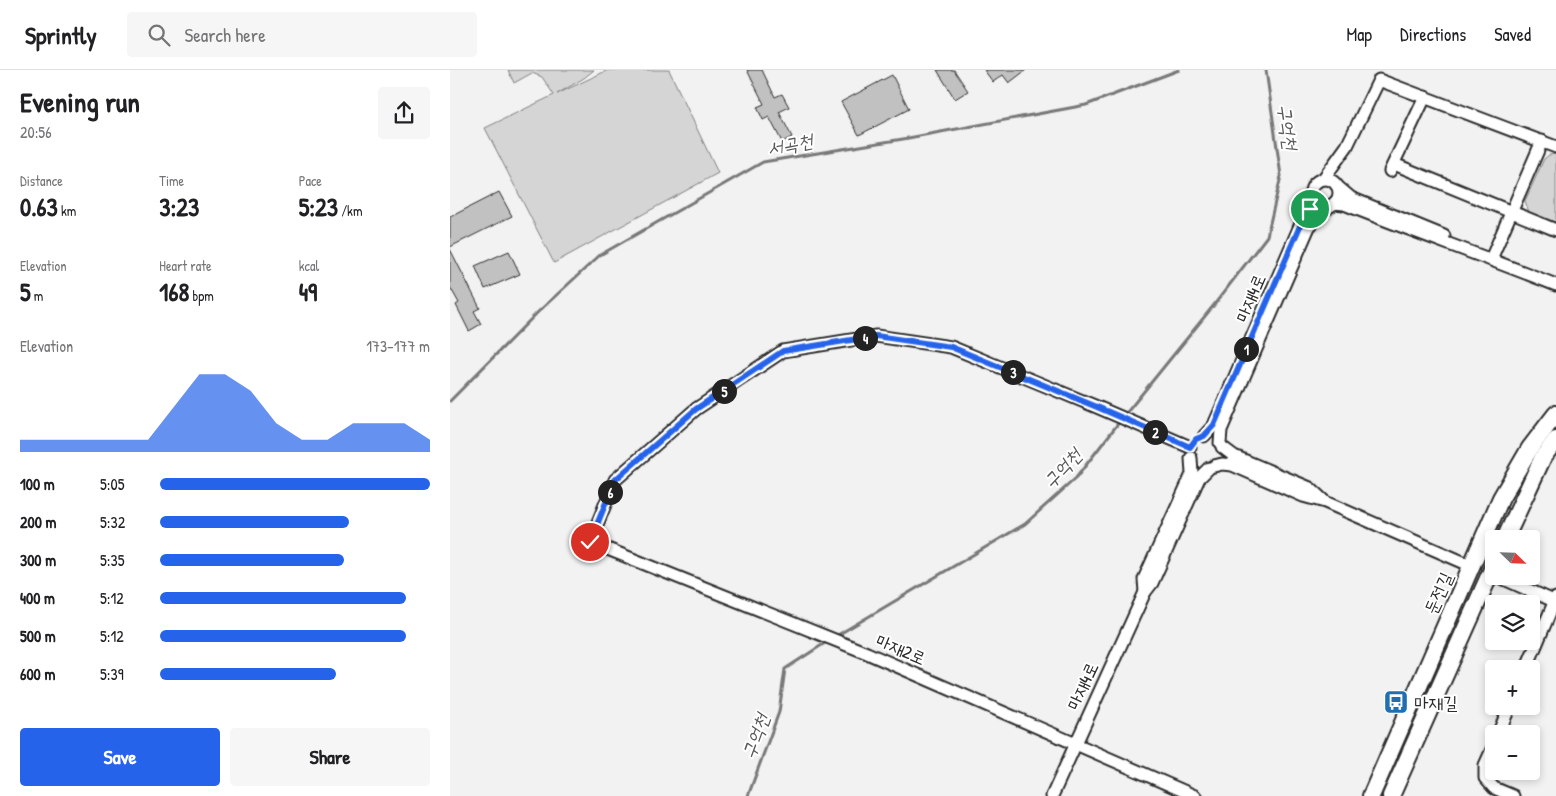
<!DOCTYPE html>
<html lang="en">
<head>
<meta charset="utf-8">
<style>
  body { margin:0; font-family:"Patrick Hand","Poor Story",sans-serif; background:#f6f6f6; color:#202124; height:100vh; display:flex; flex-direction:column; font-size:19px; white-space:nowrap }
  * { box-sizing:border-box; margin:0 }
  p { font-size:16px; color:#757577 }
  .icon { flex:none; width:28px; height:28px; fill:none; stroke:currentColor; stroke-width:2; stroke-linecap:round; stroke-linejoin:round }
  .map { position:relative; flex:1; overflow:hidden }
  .panel { display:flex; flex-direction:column; background:#fff; width:450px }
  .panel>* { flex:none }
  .needle { width:32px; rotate:113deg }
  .controls { position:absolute; left:1035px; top:460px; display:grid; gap:10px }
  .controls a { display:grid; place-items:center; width:55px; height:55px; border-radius:5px; background:#fff; box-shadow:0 2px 8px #0003; font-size:25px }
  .pin { position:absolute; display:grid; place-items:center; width:42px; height:42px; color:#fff; margin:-21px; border:2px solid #fff; border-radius:50%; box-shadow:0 1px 5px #0007 }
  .km { position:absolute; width:25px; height:25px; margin:-12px; border-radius:50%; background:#222; color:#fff; font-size:14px; line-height:25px; text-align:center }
  .round { display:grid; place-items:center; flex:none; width:52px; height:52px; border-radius:5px; background:#f6f6f6 }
  .summary { display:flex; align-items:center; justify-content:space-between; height:85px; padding:0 20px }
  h1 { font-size:28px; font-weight:700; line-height:38px }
  .figures { display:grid; grid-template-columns:repeat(3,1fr); gap:8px; height:85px; padding:5px 20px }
  .figures div { display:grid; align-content:center }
  .figures b { font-size:25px; font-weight:700 }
  .figures small { font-size:14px; font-weight:400 }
  .figures p { font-size:14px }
  .chart { height:140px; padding:10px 20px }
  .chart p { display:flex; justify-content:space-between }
  .chart svg { width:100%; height:90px; margin-top:5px; fill:#2563eb; opacity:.7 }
  .action { display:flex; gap:10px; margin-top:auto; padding:10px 20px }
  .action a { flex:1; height:58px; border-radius:5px; background:#2563eb; color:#fff; font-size:20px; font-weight:700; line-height:58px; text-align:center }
  .action a+a { background:#f6f6f6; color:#202124 }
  ul { padding:0 20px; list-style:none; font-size:16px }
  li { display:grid; grid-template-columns:80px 60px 1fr; align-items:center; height:38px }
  li i { height:12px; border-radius:6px; background:#2563eb }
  header { display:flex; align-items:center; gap:30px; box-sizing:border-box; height:70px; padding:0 25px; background:#fff; border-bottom:1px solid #e0e0e0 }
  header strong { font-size:24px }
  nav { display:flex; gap:28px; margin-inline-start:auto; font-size:18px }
  .search { width:350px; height:45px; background:#f6f6f6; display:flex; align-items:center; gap:12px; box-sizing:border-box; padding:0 18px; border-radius:5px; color:#757577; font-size:19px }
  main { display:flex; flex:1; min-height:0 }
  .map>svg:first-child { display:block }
  .green { fill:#d5d5d5; stroke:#808080 }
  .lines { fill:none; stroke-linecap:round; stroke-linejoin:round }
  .stream { stroke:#787878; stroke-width:3 }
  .building { fill:#c1c1c1; stroke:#2b2b2b }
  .street-casing { stroke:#2b2b2b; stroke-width:15 }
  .secondary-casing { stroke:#2b2b2b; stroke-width:20 }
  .street { stroke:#fff; stroke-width:11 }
  .secondary { stroke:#fff; stroke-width:16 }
  .route-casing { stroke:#fff; stroke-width:10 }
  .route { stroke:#2563eb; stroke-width:6 }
  .labels { text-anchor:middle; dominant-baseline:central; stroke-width:4; stroke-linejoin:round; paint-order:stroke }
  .street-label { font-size:18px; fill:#2b2b2b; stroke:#fff }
  .poi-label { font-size:18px; fill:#2b2b2b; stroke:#fff; text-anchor:start }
  .water-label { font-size:19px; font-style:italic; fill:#585858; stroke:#fff }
</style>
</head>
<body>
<header>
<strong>Sprintly</strong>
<div class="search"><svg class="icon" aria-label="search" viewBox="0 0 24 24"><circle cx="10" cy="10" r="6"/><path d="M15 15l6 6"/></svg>Search here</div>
<nav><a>Map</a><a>Directions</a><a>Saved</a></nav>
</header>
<main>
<section class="panel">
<div class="summary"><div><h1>Evening run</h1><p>20:56</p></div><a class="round"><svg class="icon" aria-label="share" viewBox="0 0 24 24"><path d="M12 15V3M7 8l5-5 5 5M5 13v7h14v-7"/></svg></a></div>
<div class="figures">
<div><p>Distance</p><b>0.63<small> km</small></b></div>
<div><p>Time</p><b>3:23</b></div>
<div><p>Pace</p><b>5:23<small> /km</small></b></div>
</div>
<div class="figures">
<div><p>Elevation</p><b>5<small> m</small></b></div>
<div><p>Heart rate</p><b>168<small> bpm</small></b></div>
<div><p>kcal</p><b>49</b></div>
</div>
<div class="chart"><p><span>Elevation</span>173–177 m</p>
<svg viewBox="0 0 160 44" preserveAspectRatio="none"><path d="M0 44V38L10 38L20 38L30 38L40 38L50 38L60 22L70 6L80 6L90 14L100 30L110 38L120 38L130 30L140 30L150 30L160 38V44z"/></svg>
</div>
<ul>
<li><b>100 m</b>5:05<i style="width:100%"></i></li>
<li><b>200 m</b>5:32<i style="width:70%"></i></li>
<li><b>300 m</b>5:35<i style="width:68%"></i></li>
<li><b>400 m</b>5:12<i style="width:91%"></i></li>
<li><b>500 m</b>5:12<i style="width:91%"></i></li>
<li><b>600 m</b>5:39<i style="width:65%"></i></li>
</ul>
<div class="action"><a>Save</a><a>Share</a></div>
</section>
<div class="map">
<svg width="1106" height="726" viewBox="0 0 1106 726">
  <rect width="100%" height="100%" fill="#f2f2f2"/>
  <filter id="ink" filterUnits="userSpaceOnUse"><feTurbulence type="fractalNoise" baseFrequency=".02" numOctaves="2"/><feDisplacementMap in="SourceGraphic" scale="10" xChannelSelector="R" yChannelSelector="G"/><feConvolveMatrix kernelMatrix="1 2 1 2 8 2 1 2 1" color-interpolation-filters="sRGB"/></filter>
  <g filter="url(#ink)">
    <g class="green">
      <polygon points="58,0 144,0 134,8 107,24 158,0 219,0 268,103 104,193 35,58 104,25 92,7 82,3 64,13"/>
      <polygon points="1106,84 1106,153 1079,142 1075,131 1094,89 1099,85"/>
    </g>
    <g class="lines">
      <g class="stream">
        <polyline points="0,331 88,242 150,185 313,92 453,69 636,35 729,0"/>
        <polyline points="674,346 764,235 817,166 831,106 816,0"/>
        <polyline points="386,566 575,454 626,408 670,351"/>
        <polyline points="298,726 329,642 335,599 378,571"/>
      </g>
    </g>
    <g class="building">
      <polygon points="297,0 312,0 325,27 332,24 339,37 329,42 342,67 332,72 319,47 313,50 307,37 314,34"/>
      <polygon points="487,0 504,0 518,21 505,29"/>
      <polygon points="534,0 576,0 559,13 553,5 543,12"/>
      <polygon points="442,5 459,39 409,65 391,32"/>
      <polygon points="49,122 62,146 0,177 0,147"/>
      <polygon points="0,179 30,238 24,241 31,254 19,261 6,235 9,233 0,217"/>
      <polygon points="59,181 70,204 35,219 25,196"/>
    </g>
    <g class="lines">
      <defs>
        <g id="street">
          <polyline points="944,94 1106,160"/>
          <polyline points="940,101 975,27"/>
          <polyline points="874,108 897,76 929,10 1106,77"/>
          <circle cx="875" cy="123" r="14"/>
          <polyline points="888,117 901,128 994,166"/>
          <path d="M884 133 894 134C964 162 1036 187 1106 215"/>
          <polyline points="1041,189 1092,71"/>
          <polyline points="754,366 764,355 850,156 863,135 863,130"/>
          <polyline points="770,373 771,360 859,157 872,142 880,136"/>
          <polyline points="740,377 647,337 501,277 426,266 333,281 246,339 165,410 140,472 417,583 745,726"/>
          <polyline points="772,377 784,386 860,418 874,431"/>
          <polyline points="764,396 772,394 782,395 853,426 875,432 1022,496"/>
          <polyline points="1047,506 1106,532"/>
          <polyline points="695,522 694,509 742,404 741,388"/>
          <polyline points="1076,599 1106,528"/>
          <polyline points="1048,664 1060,636"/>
          <polyline points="1044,675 1035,695 1035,708 1044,718 1063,726"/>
          <polyline points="602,726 695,522 702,513 749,408 759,398"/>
        </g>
        <g id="secondary">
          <polyline points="1055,469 1093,387 1106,370"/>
          <polyline points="921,726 1051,428 1080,378 1106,344"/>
          <polyline points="941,726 1044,495"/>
        </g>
      </defs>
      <use href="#street" class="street-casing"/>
      <use href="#secondary" class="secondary-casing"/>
      <use href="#street" class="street"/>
      <use href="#secondary" class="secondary"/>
    </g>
  </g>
  <g class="lines" filter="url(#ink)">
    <defs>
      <polyline id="route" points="140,472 165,410 246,339 333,281 426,266 501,277 647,337 740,377 746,369 754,366 764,355 850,156 860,139"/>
    </defs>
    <use href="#route" class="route-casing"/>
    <use href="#route" class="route"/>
  </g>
  <defs>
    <symbol id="bus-square" viewBox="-11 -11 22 22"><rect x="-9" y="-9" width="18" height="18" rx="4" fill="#1f6fb2" stroke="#fff"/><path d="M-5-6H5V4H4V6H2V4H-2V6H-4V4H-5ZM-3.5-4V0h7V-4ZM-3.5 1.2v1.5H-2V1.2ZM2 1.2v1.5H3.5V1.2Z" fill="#fff"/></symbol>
  </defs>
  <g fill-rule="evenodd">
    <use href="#bus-square" x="932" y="618" width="28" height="28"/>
  </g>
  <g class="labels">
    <g class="street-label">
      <text transform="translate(800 228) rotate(-67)">마재4로</text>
      <text transform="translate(988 523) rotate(-66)">둔전길</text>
      <text transform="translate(451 579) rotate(23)">마재2로</text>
      <text transform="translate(632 616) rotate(-65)">마재4로</text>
    </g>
    <g class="poi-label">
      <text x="964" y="632">마재길</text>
    </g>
    <g class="water-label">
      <text transform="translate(838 57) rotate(82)">구억천</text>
      <text transform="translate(340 74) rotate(-11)">서곡천</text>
      <text transform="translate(612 398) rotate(-47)">구억천</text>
      <text transform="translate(305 666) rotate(-70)">구억천</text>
    </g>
  </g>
</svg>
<div class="controls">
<a><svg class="needle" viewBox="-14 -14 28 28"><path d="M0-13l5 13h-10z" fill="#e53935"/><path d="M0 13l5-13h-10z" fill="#757577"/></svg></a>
<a><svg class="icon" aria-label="layers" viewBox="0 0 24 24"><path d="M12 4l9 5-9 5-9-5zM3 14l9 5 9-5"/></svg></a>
<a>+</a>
<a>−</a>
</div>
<div class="pin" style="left:860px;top:139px;background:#1e9e55"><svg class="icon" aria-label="arrive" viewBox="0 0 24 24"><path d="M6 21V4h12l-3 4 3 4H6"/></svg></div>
<div class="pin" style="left:140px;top:472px;background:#d93025"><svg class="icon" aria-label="check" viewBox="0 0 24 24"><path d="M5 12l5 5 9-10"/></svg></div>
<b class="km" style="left:796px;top:279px">1</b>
<b class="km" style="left:705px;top:362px">2</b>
<b class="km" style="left:563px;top:302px">3</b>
<b class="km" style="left:415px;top:268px">4</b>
<b class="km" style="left:274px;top:321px">5</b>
<b class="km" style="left:160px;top:422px">6</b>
</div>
</main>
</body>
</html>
